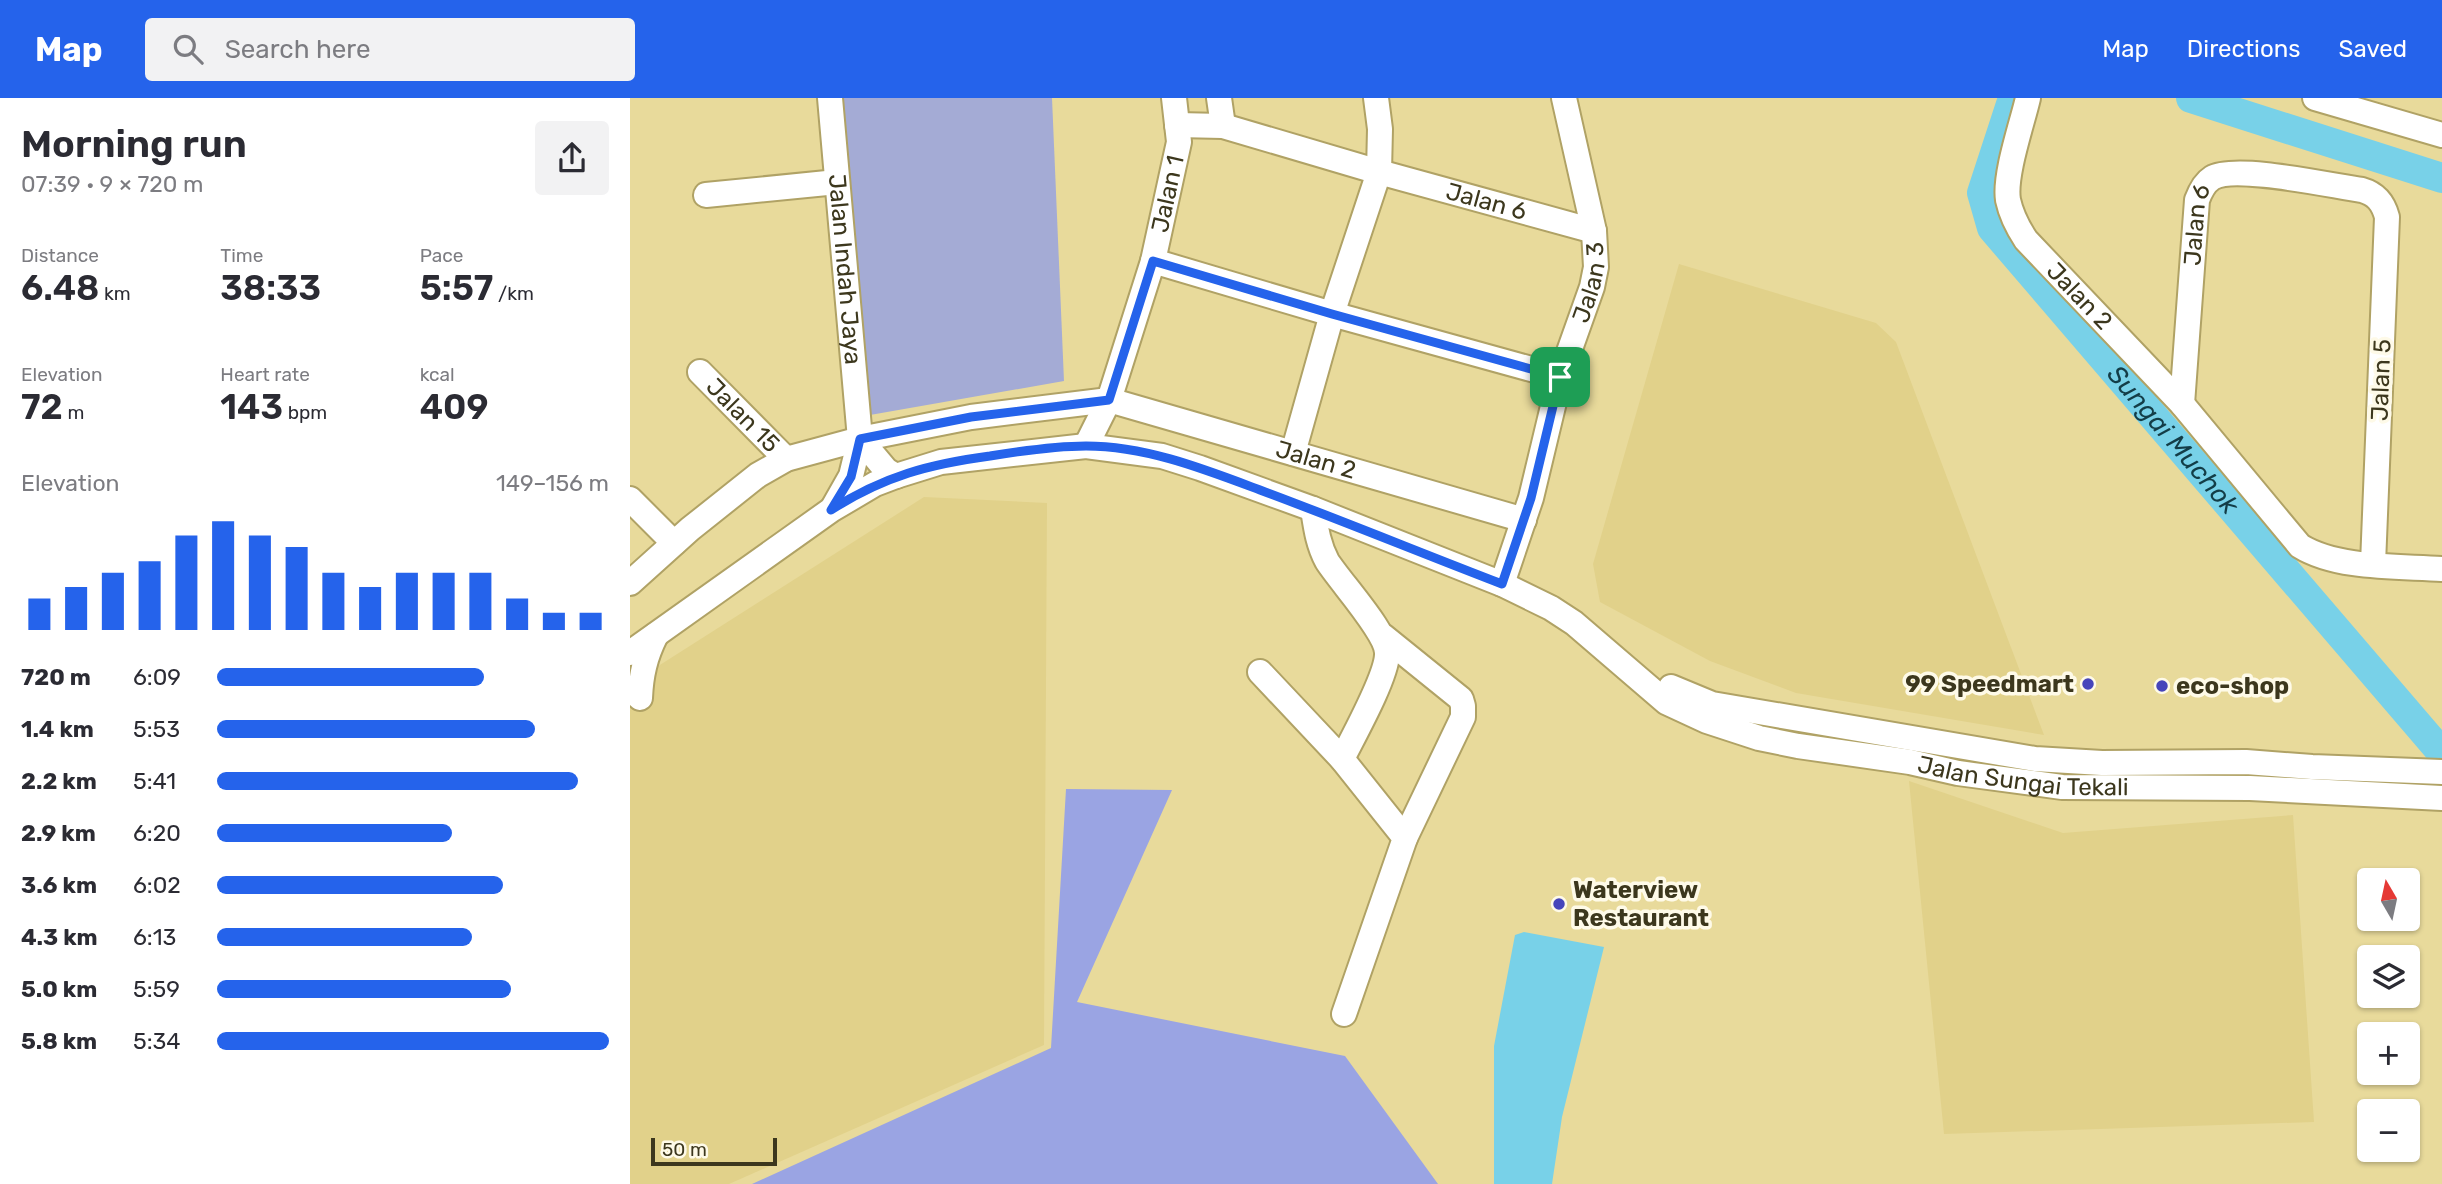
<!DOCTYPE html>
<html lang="en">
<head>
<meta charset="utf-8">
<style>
  body { margin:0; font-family:Rubik,sans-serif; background:#f2f2f3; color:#2b2b33; height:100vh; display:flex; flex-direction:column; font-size:26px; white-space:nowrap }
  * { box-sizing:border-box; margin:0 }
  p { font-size:23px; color:#7c7c81 }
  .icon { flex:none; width:38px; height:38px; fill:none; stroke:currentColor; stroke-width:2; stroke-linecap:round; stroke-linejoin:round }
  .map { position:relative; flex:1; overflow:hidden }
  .panel { display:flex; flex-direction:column; background:#fff; width:630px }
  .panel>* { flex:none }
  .needle { width:46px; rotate:351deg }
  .controls { position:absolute; left:1727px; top:770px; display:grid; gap:14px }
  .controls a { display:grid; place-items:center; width:63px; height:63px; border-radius:7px; background:#fff; box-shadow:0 2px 5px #0004; font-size:35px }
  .scale { position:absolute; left:21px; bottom:18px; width:126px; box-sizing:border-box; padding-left:7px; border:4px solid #3c371d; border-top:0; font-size:19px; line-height:24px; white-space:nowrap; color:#3c371d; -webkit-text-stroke:5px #fefae8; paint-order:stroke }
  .pin { position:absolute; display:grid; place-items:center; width:60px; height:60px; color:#fff; margin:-30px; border-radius:14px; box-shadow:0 4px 10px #0006 }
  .round { display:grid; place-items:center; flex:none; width:74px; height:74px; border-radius:7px; background:#f2f2f3 }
  .head { display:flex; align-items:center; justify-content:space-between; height:119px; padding:0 21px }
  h1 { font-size:38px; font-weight:600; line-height:52px }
  .figures { display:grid; grid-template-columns:repeat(3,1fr); gap:10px; height:119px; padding:7px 21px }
  .figures div { display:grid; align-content:center }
  .figures b { font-size:35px; font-weight:600 }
  .figures small { font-size:19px; font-weight:400 }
  .figures p { font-size:19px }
  .chart { height:196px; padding:14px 21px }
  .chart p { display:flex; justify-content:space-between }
  .chart svg { width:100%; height:126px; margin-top:7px; stroke:#2563eb; stroke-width:6 }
  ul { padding:0 21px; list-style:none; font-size:23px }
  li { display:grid; grid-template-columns:112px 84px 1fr; align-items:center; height:52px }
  li i { height:18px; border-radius:9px; background:#2563eb }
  header { display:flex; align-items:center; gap:42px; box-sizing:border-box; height:98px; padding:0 35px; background:#2563eb; color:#fff }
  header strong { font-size:33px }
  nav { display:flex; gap:38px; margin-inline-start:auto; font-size:24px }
  .search { width:490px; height:63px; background:#f2f2f3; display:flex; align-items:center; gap:18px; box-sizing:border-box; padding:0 24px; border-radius:7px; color:#7c7c81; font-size:26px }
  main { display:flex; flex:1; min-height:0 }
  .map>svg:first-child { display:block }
  .built { fill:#e1d18a }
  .green { fill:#a4abd5 }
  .forest { fill:#9aa4e3 }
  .water { fill:#78d1e8 }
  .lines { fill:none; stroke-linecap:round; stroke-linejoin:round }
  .river { stroke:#78d1e8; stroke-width:30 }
  .minor-casing { stroke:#b0a265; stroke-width:28 }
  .minor { stroke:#fff; stroke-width:24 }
  .route-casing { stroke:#fff; stroke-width:14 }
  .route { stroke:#2563eb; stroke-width:9 }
  .poi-dot { fill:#4645bb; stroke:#fefae8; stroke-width:2.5 }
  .labels { text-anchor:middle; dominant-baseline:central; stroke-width:7; stroke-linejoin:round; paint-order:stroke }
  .street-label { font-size:24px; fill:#3c371d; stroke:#fefae8 }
  .poi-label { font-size:24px; font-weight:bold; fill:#3c371d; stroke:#fefae8; text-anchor:start }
  .water-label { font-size:26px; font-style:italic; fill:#133d47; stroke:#fefae8 }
</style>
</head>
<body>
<header>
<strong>Map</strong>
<div class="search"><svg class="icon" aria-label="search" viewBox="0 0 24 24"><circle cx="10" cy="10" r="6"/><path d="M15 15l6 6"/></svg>Search here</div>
<nav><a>Map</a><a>Directions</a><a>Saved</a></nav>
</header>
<main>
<section class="panel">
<div class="head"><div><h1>Morning run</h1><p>07:39 · 9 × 720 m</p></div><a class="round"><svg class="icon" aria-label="share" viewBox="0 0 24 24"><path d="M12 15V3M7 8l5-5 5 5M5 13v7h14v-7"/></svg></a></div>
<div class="figures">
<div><p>Distance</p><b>6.48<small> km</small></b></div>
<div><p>Time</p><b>38:33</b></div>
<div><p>Pace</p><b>5:57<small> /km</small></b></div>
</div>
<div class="figures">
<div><p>Elevation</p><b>72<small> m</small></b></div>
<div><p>Heart rate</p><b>143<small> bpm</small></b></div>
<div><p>kcal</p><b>409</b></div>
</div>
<div class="chart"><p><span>Elevation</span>149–156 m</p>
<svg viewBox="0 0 160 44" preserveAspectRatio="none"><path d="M5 44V33M15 44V29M25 44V24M35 44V20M45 44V11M55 44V6M65 44V11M75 44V15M85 44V24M95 44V29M105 44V24M115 44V24M125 44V24M135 44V33M145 44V38M155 44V38"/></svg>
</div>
<ul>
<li><b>720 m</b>6:09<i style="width:68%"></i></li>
<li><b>1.4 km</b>5:53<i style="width:81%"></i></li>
<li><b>2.2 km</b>5:41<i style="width:92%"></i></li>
<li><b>2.9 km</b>6:20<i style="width:60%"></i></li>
<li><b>3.6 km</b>6:02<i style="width:73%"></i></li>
<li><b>4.3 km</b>6:13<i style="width:65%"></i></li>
<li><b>5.0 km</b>5:59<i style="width:75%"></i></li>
<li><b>5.8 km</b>5:34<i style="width:100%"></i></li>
</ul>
</section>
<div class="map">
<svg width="1812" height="1086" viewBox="0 0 1812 1086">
  <rect width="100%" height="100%" fill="#e8da9b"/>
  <g class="built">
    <polygon points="1049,166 1246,225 1266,244 1414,637 1166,595 1080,563 970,504 963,466"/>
    <polygon points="294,399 417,405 414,947 99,1086 0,1086 0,586"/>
    <polygon points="1279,683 1433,735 1663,717 1684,1024 1314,1036"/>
  </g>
  <polygon class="green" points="211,0 422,0 434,283 240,317"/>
  <polygon class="forest" points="436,691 542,692 447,904 715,958 808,1086 122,1086 421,950"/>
  <polygon class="water" points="894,834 974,849 932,1019 922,1086 864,1086 864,948 885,837"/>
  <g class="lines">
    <g class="river">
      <path id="s1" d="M1383 0 1352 95 1362 130 1812 655"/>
      <polyline points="1561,0 1812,80"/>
    </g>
    <defs>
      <g id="minor">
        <path id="s2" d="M200 0 230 341"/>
        <polyline points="589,0 593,28"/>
        <path id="s3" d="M1398 0C1392 26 1374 77 1378 102 1381 116 1388 130 1396 142L1552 306 1670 448C1707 471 1769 468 1812 471"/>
        <polyline points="1685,0 1812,37"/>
        <path id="s4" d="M547 27 593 28 749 74 964 133"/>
        <polyline points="76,97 207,84"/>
        <polyline points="523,163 702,216 930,279"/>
        <path id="s5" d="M70 274 156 361"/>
        <path id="s6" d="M1552 306 1567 102C1570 94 1574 85 1582 80 1605 66 1702 88 1732 92 1746 96 1753 104 1757 119L1743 466"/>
        <path id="s7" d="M456 348 479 302 523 163 549 44 544 0"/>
        <polyline points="663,355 702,216 749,74 750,31 746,0"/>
        <polyline points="0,401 44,445"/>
        <polyline points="204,408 221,378 230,341 256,372 266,378"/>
        <path d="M683 411C686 430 688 446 697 463 710 484 759 536 757 557 756 580 724 637 712 661"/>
        <path id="s8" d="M0 485 60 431 128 377 156 361 230 341 341 319 479 302 894 422"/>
        <path id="s9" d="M872 486 901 400 930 279 962 189 966 169 964 133 934 0"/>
        <polyline points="753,538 831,601 833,608 833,619 775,740"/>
        <path id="s10" d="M0 555 201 412 245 386 266 378 311 364 456 348 532 358 570 370 683 411 872 486 921 510 944 525 1036 604 1077 623 1129 640 1168 648 1280 664 1328 675 1432 689 1620 690 1812 700"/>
        <polyline points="630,574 712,661 775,740 714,916"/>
        <polyline points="1041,589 1082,606 1405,661 1472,665 1616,664 1682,669 1812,674"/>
        <path d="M10 600C11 577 15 559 26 537"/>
      </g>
    </defs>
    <use href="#minor" class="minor-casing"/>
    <use href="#minor" class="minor"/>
  </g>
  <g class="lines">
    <defs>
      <path id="route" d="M523 163 702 216 930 279 901 400 872 486C791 455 711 422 630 392 574 371 516 348 456 348 424 348 391 353 360 358 300 366 254 378 201 412L221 379 230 341 341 319 479 302Z"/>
    </defs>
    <use href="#route" class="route-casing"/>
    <use href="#route" class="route"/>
  </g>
  <g class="poi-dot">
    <circle cx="1458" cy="586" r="7"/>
    <circle cx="1532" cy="588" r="7"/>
    <circle cx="929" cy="806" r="7"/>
  </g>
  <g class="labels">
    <g class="street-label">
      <text stroke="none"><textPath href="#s7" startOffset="266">Jalan 1</textPath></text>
      <text stroke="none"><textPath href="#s4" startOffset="320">Jalan 6</textPath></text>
      <text stroke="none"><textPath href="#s6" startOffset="180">Jalan 6</textPath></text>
      <text stroke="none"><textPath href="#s2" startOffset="172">Jalan Indah Jaya</textPath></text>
      <text stroke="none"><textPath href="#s9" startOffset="315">Jalan 3</textPath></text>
      <text stroke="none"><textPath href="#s3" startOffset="226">Jalan 2</textPath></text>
      <text transform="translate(1751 282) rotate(-88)">Jalan 5</text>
      <text stroke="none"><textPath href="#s5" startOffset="61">Jalan 15</textPath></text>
      <text stroke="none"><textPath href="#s8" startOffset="744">Jalan 2</textPath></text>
      <text stroke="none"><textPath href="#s10" startOffset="1524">Jalan Sungai Tekali</textPath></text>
    </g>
    <g class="poi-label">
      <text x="1444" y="586" text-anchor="end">99 Speedmart</text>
      <text x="1546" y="588">eco-shop</text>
      <text x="943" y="792">Waterview<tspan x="943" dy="28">Restaurant</tspan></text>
    </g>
    <g class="water-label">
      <text stroke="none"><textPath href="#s1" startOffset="415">Sungai Muchok</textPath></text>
    </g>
  </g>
</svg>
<div class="controls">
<a><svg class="needle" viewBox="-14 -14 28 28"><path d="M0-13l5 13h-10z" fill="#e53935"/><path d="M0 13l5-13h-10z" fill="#7c7c81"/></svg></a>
<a><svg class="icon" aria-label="layers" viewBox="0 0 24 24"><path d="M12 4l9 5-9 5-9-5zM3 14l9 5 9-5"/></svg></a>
<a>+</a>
<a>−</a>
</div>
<div class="scale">50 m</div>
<div class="pin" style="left:930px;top:279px;background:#1e9e55"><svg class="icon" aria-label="arrive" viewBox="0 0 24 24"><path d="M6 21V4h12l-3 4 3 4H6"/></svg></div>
</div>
</main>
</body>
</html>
